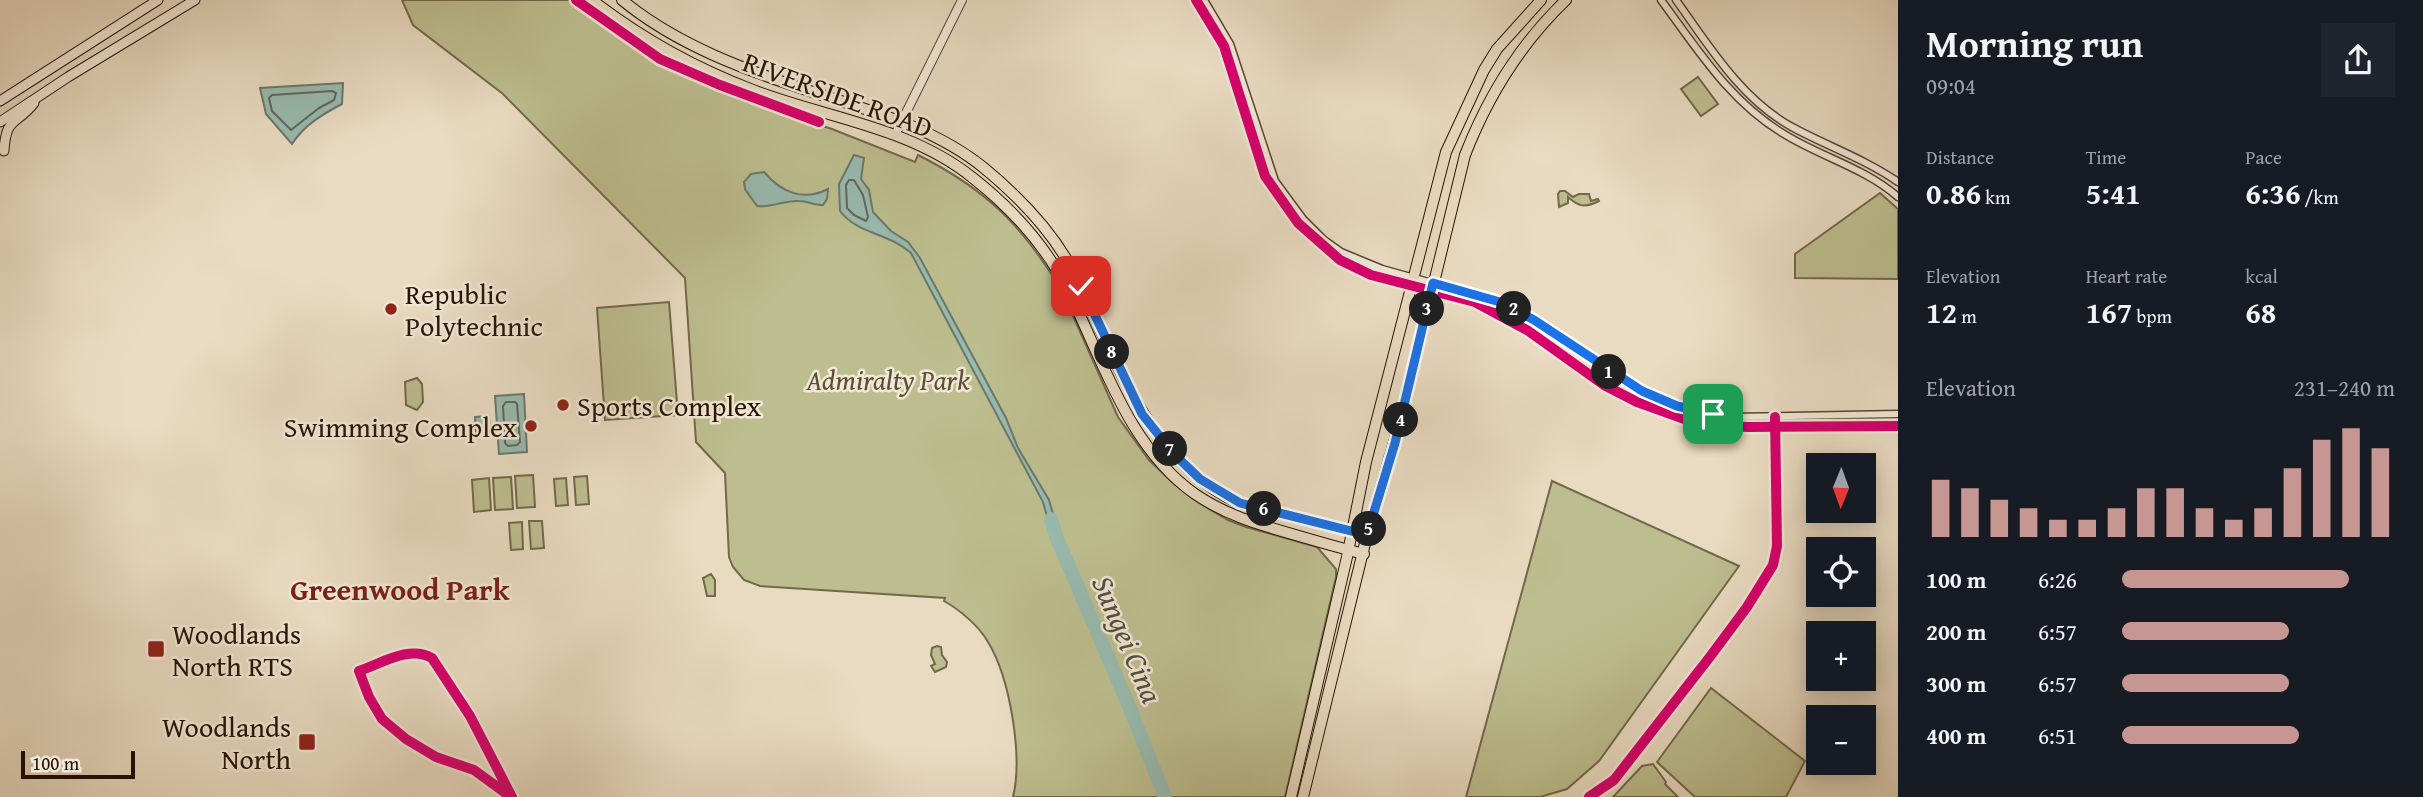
<!DOCTYPE html>
<html lang="en">
<head>
<meta charset="utf-8">
<style>
  body { margin:0; font-family:"Gentium Book Plus",serif; background:#20242c; color:#f1f3f6; height:100vh; display:flex; flex-direction:column; font-size:26px; white-space:nowrap }
  * { box-sizing:border-box; margin:0 }
  p { font-size:23px; color:#9ea1a6 }
  .icon { flex:none; width:38px; height:38px; fill:none; stroke:currentColor; stroke-width:2; stroke-linecap:round; stroke-linejoin:round }
  .map { position:relative; flex:1; overflow:hidden }
  .drawer { display:flex; flex-direction:column; background:#171b24; width:525px }
  .drawer>* { flex:none }
  .needle { width:46px; rotate:181deg }
  .tools { position:absolute; left:1806px; top:453px; display:grid; gap:14px }
  .tools a { display:grid; place-items:center; width:70px; height:70px; border-radius:0px; background:#171b24; box-shadow:0 4px 18px #0003; font-size:35px }
  .scale { position:absolute; left:21px; bottom:18px; width:114px; box-sizing:border-box; padding-left:7px; border:4px solid #291305; border-top:0; font-size:19px; line-height:24px; white-space:nowrap; color:#291305; -webkit-text-stroke:5px #f1e8d7; paint-order:stroke }
  .pin { position:absolute; display:grid; place-items:center; width:60px; height:60px; color:#fff; margin:-30px; border-radius:14px; box-shadow:0 4px 10px #0006 }
  .km { position:absolute; width:35px; height:35px; margin:-18px; border-radius:50%; background:#222; color:#fff; font-size:19px; line-height:35px; text-align:center }
  .round { display:grid; place-items:center; flex:none; width:74px; height:74px; border-radius:0px; background:#20242c }
  .summary { display:flex; align-items:center; justify-content:space-between; height:119px; padding:0 28px }
  h1 { font-size:38px; font-weight:700; line-height:52px }
  .metrics { display:grid; grid-template-columns:repeat(3,1fr); gap:10px; height:119px; padding:7px 28px }
  .metrics div { display:grid; align-content:center }
  .metrics b { font-size:30px; font-weight:700 }
  .metrics small { font-size:19px; font-weight:400 }
  .metrics p { font-size:19px }
  .chart { height:196px; padding:14px 28px }
  .chart p { display:flex; justify-content:space-between }
  .chart svg { width:100%; height:126px; margin-top:7px; stroke:#c59692; stroke-width:6 }
  ul { padding:0 28px; list-style:none; font-size:23px }
  li { display:grid; grid-template-columns:112px 84px 1fr; align-items:center; height:52px }
  li i { height:18px; border-radius:9px; background:#c59692 }
  main { display:flex; flex:1; min-height:0 }
  .map>svg:first-child { display:block }
  .green { fill:#bdbe8f; stroke:#73684a; stroke-width:2 }
  .water { fill:#98bbb0; stroke:#6c786c; stroke-width:2 }
  .lines { fill:none; stroke-linecap:round; stroke-linejoin:round }
  .shore { stroke:#60675a; stroke-width:2 }
  .river { stroke:#98bbb0; stroke-width:14 }
  .minor-casing { stroke:#594534; stroke-width:9 }
  .tertiary-casing { stroke:#594534; stroke-width:10 }
  .secondary-casing { stroke:#291305; stroke-width:11 }
  .primary-casing { stroke:#291305; stroke-width:12 }
  .minor { stroke:#f1e8d7; stroke-width:6 }
  .tertiary { stroke:#f1e8d7; stroke-width:8 }
  .secondary { stroke:#f1e8d7; stroke-width:9 }
  .primary { stroke:#e9dbc2; stroke-width:10 }
  .cycleway-casing { stroke:#f1e8d7; stroke-width:15 }
  .cycleway { stroke:#d6006c; stroke-width:10 }
  .route-casing { stroke:#fff; stroke-width:14 }
  .route { stroke:#1a73e8; stroke-width:9 }
  .poi-dot { fill:#8f2418; stroke:#f1e8d7; stroke-width:2.5 }
  .labels { text-anchor:middle; dominant-baseline:central; stroke-width:5; stroke-linejoin:round; paint-order:stroke }
  .street-label { font-size:28px; fill:#291305; stroke:#f1e8d7 }
  .poi-label { font-size:28px; fill:#291305; stroke:#f1e8d7; text-anchor:start }
  .park-label { font-size:28px; font-style:italic; fill:#5d4f35; stroke:#f1e8d7 }
  .neighbourhood-label { font-size:30px; font-weight:bold; fill:#7a1f14; stroke:#f1e8d7 }
  .water-label { font-size:30px; font-style:italic; fill:#504e41; stroke:#f1e8d7 }
</style>
</head>
<body>
<main>
<div class="map">
<svg width="1898" height="797" viewBox="0 0 1898 797">
  <rect width="100%" height="100%" fill="#e9dbc2"/>
  <filter id="stains"><feTurbulence type="fractalNoise" baseFrequency=".00286" numOctaves="4"/><feColorMatrix values="0 0 0 0 .2 0 0 0 0 .09 0 0 0 0 .02 0 0 0 .5 -.17"/></filter>
  <radialGradient id="worn" r=".72"><stop offset=".6" stop-color="#630" stop-opacity="0"/><stop offset="1" stop-color="#630" stop-opacity=".3"/></radialGradient>
  <g class="green">
    <path d="M402 0H573L635 45 704 83 739 99 832 129 915 162 918 155C986 189 1023 226 1062 291L1118 417 1149 460 1172 482 1209 509 1228 520 1246 527 1317 547 1336 569V577L1285 797H1013C1023 756 1010 678 988 642 979 626 960 610 944 601L945 598 760 586 744 580 733 567 729 557 725 473 696 442 685 278 503 94 413 25Z"/>
    <polygon points="1698,77 1718,104 1701,116 1681,89"/>
    <path d="M1560 191H1565L1573 197 1579 194H1589L1591 201 1598 199 1599 201C1585 208 1579 207 1568 197V203L1559 207 1558 194Z"/>
    <polygon points="1880,193 1898,209 1898,279 1795,278 1795,254"/>
    <polygon points="669,302 678,415 605,420 597,308"/>
    <polygon points="417,378 422,384 423,402 417,410 406,405 405,382"/>
    <polygon points="533,475 535,507 517,508 515,476"/>
    <polygon points="587,476 589,504 576,505 574,477"/>
    <polygon points="511,477 513,509 495,510 493,478"/>
    <polygon points="489,478 491,510 474,512 472,480"/>
    <polygon points="566,478 568,505 556,506 554,479"/>
    <polygon points="1552,481 1739,566 1599,761 1567,789 1540,797 1466,797"/>
    <polygon points="529,521 542,521 544,548 531,549"/>
    <polygon points="522,522 523,549 511,550 509,523"/>
    <polygon points="711,574 715,580 715,596 707,596 703,578"/>
    <polygon points="937,646 941,647 942,655 947,662 946,667 935,672 931,666 935,664 931,655 932,648"/>
    <polygon points="1711,688 1805,761 1786,797 1695,797 1657,762"/>
    <polygon points="1653,764 1666,782 1665,784 1678,797 1613,797 1642,766"/>
  </g>
  <g class="water">
    <path d="M343 83 342 104C323 114 304 125 292 144L266 114 260 88Z"/>
    <path d="M854 155 864 158 861 179 869 190 873 212 891 231 908 242 920 258 1006 418 1018 448 1049 500 1059 535 1053 538 1043 502 911 253C889 233 857 234 840 211L839 184Z"/>
    <path d="M764 172C781 192 803 202 828 189L827 199 823 205C814 205 807 201 799 201 784 200 772 208 757 206L745 189 744 182 751 174Z"/>
    <polygon points="524,394 527,452 499,454 495,396"/>
    <polygon points="489,416 490,435 476,436 475,417"/>
  </g>
  <g class="lines">
    <g class="shore">
      <polygon points="332,91 336,93 334,100 319,108 291,130 272,111 269,98 272,95"/>
      <polygon points="849,180 854,180 863,195 868,217 866,221 854,215 847,208 846,185"/>
      <polygon points="506,402 515,402 517,404 520,442 517,445 508,446 505,443 503,406"/>
    </g>
    <polyline class="river" points="1051,519 1056,536 1129,706 1165,797"/>
    <defs>
      <g id="minor">
        <polyline points="1196,0 1224,46 1265,176 1298,223 1340,260 1371,275 1475,302 1527,330 1604,385 1637,402 1690,421 1721,426 1748,427 1898,426"/>
        <polyline points="1204,0 1230,44 1275,181 1303,219 1324,240 1341,252 1382,269 1500,302 1534,320 1635,388 1677,406 1732,417 1898,414"/>
        <path d="M1661 0C1698 50 1730 102 1784 134 1821 157 1865 168 1898 197"/>
        <path d="M1676 0C1709 46 1741 99 1792 127 1827 146 1865 159 1898 182"/>
        <path d="M511 797 474 770 436 757 406 739 382 719 369 697 359 671C382 663 410 645 432 658L470 716 512 797"/>
        <polyline points="1589,797 1614,780 1709,658 1747,607 1773,565 1777,546 1775,425"/>
      </g>
      <polyline id="tertiary" points="895,135 962,0"/>
      <g id="secondary">
        <polyline points="0,101 158,0"/>
        <polyline points="0,122 68,77 195,0"/>
        <path d="M4 151C6 116 16 126 34 103"/>
      </g>
      <g id="primary">
        <path d="M592 0C641 38 695 68 753 90 826 118 910 127 973 178 1011 208 1046 246 1068 290 1103 360 1128 447 1195 494 1226 515 1257 524 1292 534 1316 541 1340 548 1364 554"/>
        <path d="M622 0C678 46 748 71 816 93 875 112 936 129 984 168 1018 196 1050 229 1071 267 1081 284 1088 302 1096 320 1128 390 1164 470 1239 503 1252 508 1267 510 1280 513 1309 520 1338 528 1367 535"/>
        <polyline points="1291,797 1347,557 1366,462 1446,152 1484,70 1497,49 1541,0"/>
        <path d="M1303 797 1369 527 1400 422 1465 155C1488 96 1520 44 1566 0"/>
      </g>
    </defs>
    <use href="#minor" class="minor-casing"/>
    <use href="#tertiary" class="tertiary-casing"/>
    <use href="#secondary" class="secondary-casing"/>
    <use href="#primary" class="primary-casing"/>
    <use href="#minor" class="minor"/>
    <use href="#tertiary" class="tertiary"/>
    <use href="#secondary" class="secondary"/>
    <use href="#primary" class="primary"/>
    <defs>
      <g id="cycleway">
        <polyline points="576,0 660,59 720,85 819,122"/>
        <polyline points="1196,0 1224,46 1265,176 1298,223 1340,260 1371,275 1475,302 1527,330 1604,385 1637,402 1690,421 1721,426 1748,427 1898,426"/>
        <path d="M511 797 474 770 436 757 406 739 382 719 369 697 359 671C382 663 410 645 432 658L470 716 512 797"/>
        <polyline points="1589,797 1614,780 1709,658 1747,607 1773,565 1777,546 1775,417"/>
      </g>
    </defs>
    <use href="#cycleway" class="cycleway-casing"/>
    <use href="#cycleway" class="cycleway"/>
  </g>
  <g class="lines">
    <defs>
      <polyline id="route" points="1081,286 1142,414 1174,454 1200,479 1240,503 1367,535 1395,443 1433,283 1500,302 1534,320 1642,391 1677,406 1713,414"/>
    </defs>
    <use href="#route" class="route-casing"/>
    <use href="#route" class="route"/>
  </g>
  <g class="poi-dot">
    <circle cx="391" cy="309" r="7"/>
    <circle cx="563" cy="405" r="7"/>
    <circle cx="531" cy="426" r="7"/>
    <rect x="147" y="640" width="18" height="18" rx="3.5"/>
    <rect x="298" y="733" width="18" height="18" rx="3.5"/>
  </g>
  <g class="labels">
    <g class="street-label">
      <text transform="translate(838 94) rotate(20)">RIVERSIDE ROAD</text>
    </g>
    <g class="poi-label">
      <text x="405" y="293">Republic<tspan x="405" dy="32">Polytechnic</tspan></text>
      <text x="577" y="405">Sports Complex</text>
      <text x="517" y="426" text-anchor="end">Swimming Complex</text>
      <text x="172" y="633">Woodlands<tspan x="172" dy="32">North RTS</tspan></text>
      <text x="291" y="726" text-anchor="end">Woodlands<tspan x="291" dy="32">North</tspan></text>
    </g>
    <g class="park-label">
      <text x="888" y="379">Admiralty Park</text>
    </g>
    <g class="neighbourhood-label">
      <text x="400" y="589">Greenwood Park</text>
    </g>
    <g class="water-label">
      <text transform="translate(1128 639) rotate(67)">Sungei Cina</text>
    </g>
  </g>
  <rect width="100%" height="100%" filter="url(#stains)"/>
  <rect width="100%" height="100%" fill="url(#worn)"/>
</svg>
<div class="tools">
<a><svg class="needle" viewBox="-14 -14 28 28"><path d="M0-13l5 13h-10z" fill="#e53935"/><path d="M0 13l5-13h-10z" fill="#9ea1a6"/></svg></a>
<a><svg class="icon" aria-label="locate" viewBox="0 0 24 24"><circle cx="12" cy="12" r="6"/><path d="M12 2v4M12 18v4M2 12h4M18 12h4"/></svg></a>
<a>+</a>
<a>−</a>
</div>
<div class="scale">100 m</div>
<div class="pin" style="left:1713px;top:414px;background:#1e9e55"><svg class="icon" aria-label="arrive" viewBox="0 0 24 24"><path d="M6 21V4h12l-3 4 3 4H6"/></svg></div>
<div class="pin" style="left:1081px;top:286px;background:#d93025"><svg class="icon" aria-label="check" viewBox="0 0 24 24"><path d="M5 12l5 5 9-10"/></svg></div>
<b class="km" style="left:1609px;top:372px">1</b>
<b class="km" style="left:1514px;top:309px">2</b>
<b class="km" style="left:1427px;top:309px">3</b>
<b class="km" style="left:1401px;top:420px">4</b>
<b class="km" style="left:1369px;top:529px">5</b>
<b class="km" style="left:1264px;top:509px">6</b>
<b class="km" style="left:1170px;top:449px">7</b>
<b class="km" style="left:1112px;top:352px">8</b>
</div>
<section class="drawer">
<div class="summary"><div><h1>Morning run</h1><p>09:04</p></div><a class="round"><svg class="icon" aria-label="share" viewBox="0 0 24 24"><path d="M12 15V3M7 8l5-5 5 5M5 13v7h14v-7"/></svg></a></div>
<div class="metrics">
<div><p>Distance</p><b>0.86<small> km</small></b></div>
<div><p>Time</p><b>5:41</b></div>
<div><p>Pace</p><b>6:36<small> /km</small></b></div>
</div>
<div class="metrics">
<div><p>Elevation</p><b>12<small> m</small></b></div>
<div><p>Heart rate</p><b>167<small> bpm</small></b></div>
<div><p>kcal</p><b>68</b></div>
</div>
<div class="chart"><p><span>Elevation</span>231–240 m</p>
<svg viewBox="0 0 160 44" preserveAspectRatio="none"><path d="M5 44V24M15 44V27M25 44V31M35 44V34M45 44V38M55 44V38M65 44V34M75 44V27M85 44V27M95 44V34M105 44V38M115 44V34M125 44V20M135 44V10M145 44V6M155 44V13"/></svg>
</div>
<ul>
<li><b>100 m</b>6:26<i style="width:83%"></i></li>
<li><b>200 m</b>6:57<i style="width:61%"></i></li>
<li><b>300 m</b>6:57<i style="width:61%"></i></li>
<li><b>400 m</b>6:51<i style="width:65%"></i></li>
</ul>
</section>
</main>
</body>
</html>
